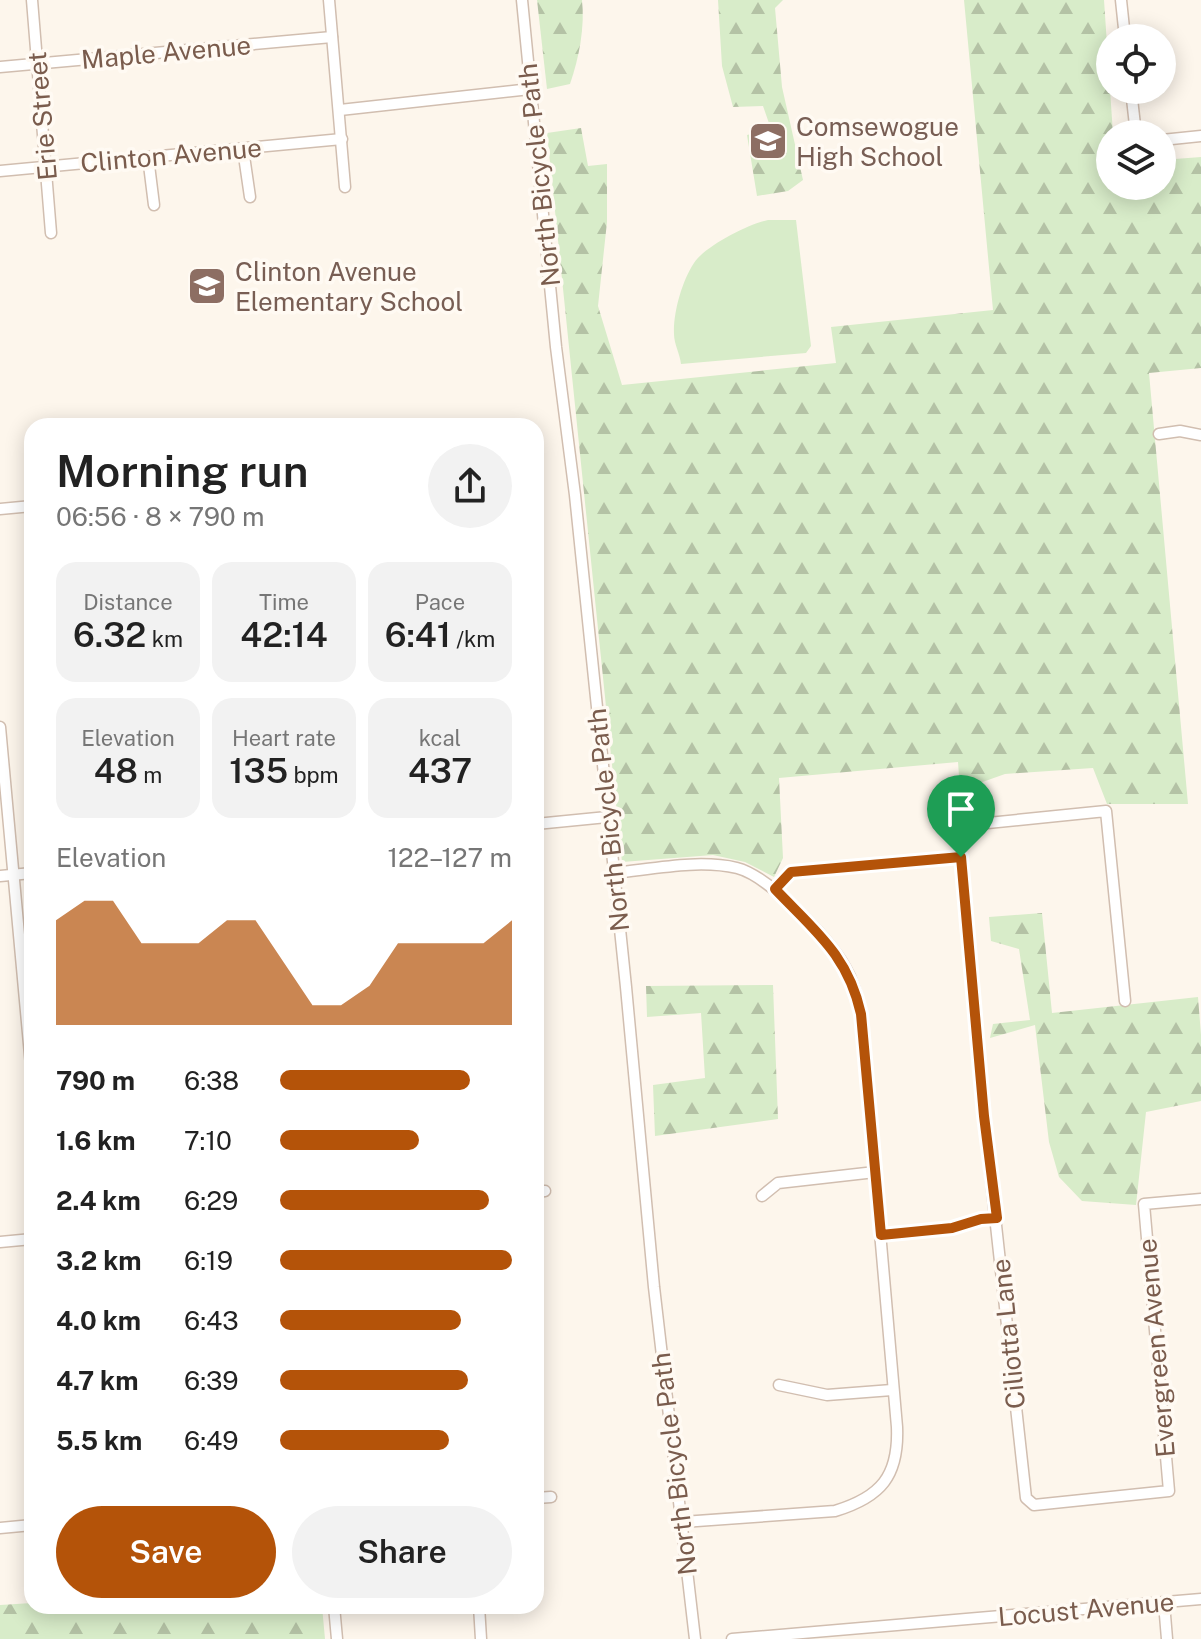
<!DOCTYPE html>
<html lang="en">
<head>
<meta charset="utf-8">
<style>
  body { margin:0; font-family:"Public Sans",sans-serif; background:#f2f2f2; color:#222; height:100vh; display:flex; flex-direction:column; font-size:30px; white-space:nowrap }
  * { box-sizing:border-box; margin:0 }
  p { font-size:26px; color:#767676 }
  .icon { flex:none; width:44px; height:44px; fill:none; stroke:currentColor; stroke-width:2; stroke-linecap:round; stroke-linejoin:round }
  .map { position:relative; flex:1; overflow:hidden }
  .drawer { position:absolute; left:24px; top:418px; width:520px; height:1196px; display:flex; flex-direction:column; background:#fff; border-radius:24px; box-shadow:0 4px 20px #0003 }
  .drawer>* { flex:none }
  .tools { position:absolute; left:1096px; top:24px; display:grid; gap:16px }
  .tools a { display:grid; place-items:center; width:80px; height:80px; border-radius:50%; background:#fff; box-shadow:0 4px 20px #0003; font-size:40px }
  .pin { position:absolute; display:grid; place-items:center; width:68px; height:68px; color:#fff; margin:-82px -34px; border-radius:50% 50% 50% 0; rotate:-45deg; box-shadow:0 0 8px #0007 }
  .pin .icon { rotate:45deg }
  .round { display:grid; place-items:center; flex:none; width:84px; height:84px; border-radius:42px; background:#f2f2f2 }
  .overview { display:flex; align-items:center; justify-content:space-between; height:136px; padding:0 32px }
  h1 { font-size:44px; font-weight:600; line-height:60px }
  .stats { display:grid; grid-template-columns:repeat(3,1fr); gap:12px; height:136px; padding:8px 32px }
  .stats div { display:grid; align-content:center; border-radius:20px; background:#f2f2f2; text-align:center }
  .stats b { font-size:34px; font-weight:600 }
  .stats small { font-size:22px; font-weight:400 }
  .stats p { font-size:22px }
  .chart { height:224px; padding:16px 32px }
  .chart p { display:flex; justify-content:space-between }
  .chart svg { width:100%; height:144px; margin-top:8px; fill:#b45309; opacity:.7 }
  .button { display:flex; gap:16px; margin-top:auto; padding:16px 32px }
  .button a { flex:1; height:92px; border-radius:48px; background:#b45309; color:#fff; font-size:32px; font-weight:600; line-height:92px; text-align:center }
  .button a+a { background:#f2f2f2; color:#222 }
  ul { padding:0 32px; list-style:none; font-size:26px }
  li { display:grid; grid-template-columns:128px 96px 1fr; align-items:center; height:60px }
  li i { height:20px; border-radius:10px; background:#b45309 }
  .map>svg:first-child { display:block }
  .forest { fill:url(#forest-firs) }
  .garden { fill:#d8ecc9 }
  .lines { fill:none; stroke-linecap:round; stroke-linejoin:round }
  .minor-casing { stroke:#d1beb0; stroke-width:13 }
  .minor { stroke:#fff; stroke-width:10 }
  .route-casing { stroke:#fff; stroke-width:16 }
  .route { stroke:#b45309; stroke-width:10 }
  .labels { text-anchor:middle; dominant-baseline:central; stroke-width:7; stroke-linejoin:round; paint-order:stroke }
  .street-label { font-size:26px; fill:#7a5c4d; stroke:#fffaf3 }
  .education-label { font-size:26px; fill:#785e54; stroke:#fffaf3; text-anchor:start }
</style>
</head>
<body>
<div class="map">
<svg width="1201" height="1639" viewBox="0 0 1201 1639">
  <defs>
    <pattern id="forest-firs" width="22" height="20" patternUnits="userSpaceOnUse" patternTransform="scale(2)"><rect width="22" height="20" fill="#d8ecc9"/><path d="M5 1l3.5 6h-7zM16 11l3.5 6h-7z" fill="#b4c2a5"/></pattern>
  </defs>
  <rect width="100%" height="100%" fill="#fdf6ec"/>
  <g class="forest">
    <path d="M537 0H582C585 27 579 58 570 84L547 89Z"/>
    <polygon points="718,0 783,0 775,8 782,87 803,180 788,191 757,196 747,135 771,129 763,106 733,107 722,66"/>
    <polygon points="964,0 1104,0 1113,134 1110,134 1110,186 1162,186 1162,160 1201,157 1201,368 1149,373 1188,804 1107,804 1093,768 1005,774 960,790 958,762 779,778 783,858 774,877 745,862 713,855 622,862 547,133 581,128 588,166 607,164 607,222 598,306 622,385 836,363 831,327 993,310"/>
    <polygon points="1042,913 1052,1013 1198,997 1201,1035 1201,1101 1146,1112 1136,1205 1082,1201 1059,1177 1049,1142 1035,1025 990,1038 993,1024 1030,1020 1019,949 991,941 989,917"/>
    <polygon points="773,985 778,1119 655,1136 653,1085 705,1078 701,1013 647,1017 646,986"/>
    <polygon points="32,1603 32,1606 322,1606 325,1639 0,1639 0,1605"/>
  </g>
  <path class="garden" d="M768 220H796L811 346 806 353 681 364C680 354 674 344 674 334 673 313 682 281 694 263 705 246 748 224 768 220Z"/>
  <g class="lines">
    <defs>
      <g id="minor">
        <polyline points="32,0 51,233"/>
        <polyline points="329,0 345,187"/>
        <polyline points="522,0 556,347 575,495 626,987 654,1287 695,1639"/>
        <polyline points="1121,0 1125,38"/>
        <polyline points="0,67 332,37"/>
        <polyline points="1131,90 1136,134"/>
        <polyline points="340,110 530,89"/>
        <polyline points="1162,140 1201,136"/>
        <polyline points="243,149 250,197"/>
        <polyline points="148,157 154,205"/>
        <polyline points="0,171 342,139"/>
        <polyline points="1159,434 1180,431 1201,435"/>
        <polyline points="0,509 32,506"/>
        <polyline points="0,727 32,1077"/>
        <polyline points="536,824 607,817"/>
        <path d="M614 873C653 869 698 859 737 868 769 876 829 939 845 967 854 982 857 998 861 1014L897 1427C899 1476 881 1497 835 1511L683 1522"/>
        <polyline points="0,876 32,873"/>
        <polyline points="775,889 791,872 961,857"/>
        <polyline points="1125,1001 1106,811 958,826 984,1116 1026,1498 1034,1505 1169,1491 1144,1204 1201,1199"/>
        <polyline points="536,1192 545,1191"/>
        <polyline points="762,1196 778,1183 875,1172"/>
        <polyline points="881,1235 952,1228 981,1219 997,1218"/>
        <polyline points="0,1242 32,1239"/>
        <polyline points="779,1385 827,1395 892,1390"/>
        <polyline points="536,1498 551,1497"/>
        <polyline points="0,1528 32,1525"/>
        <polyline points="1164,1603 1167,1639"/>
        <polyline points="334,1606 337,1639"/>
        <polyline points="479,1606 481,1639"/>
        <polyline points="732,1639 1201,1599"/>
      </g>
    </defs>
    <use href="#minor" class="minor-casing"/>
    <use href="#minor" class="minor"/>
  </g>
  <g class="lines">
    <defs>
      <path id="route" d="M961 857 984 1116 997 1218 981 1219 952 1228 881 1235 861 1014C848 955 815 931 775 889L791 872Z"/>
    </defs>
    <use href="#route" class="route-casing"/>
    <use href="#route" class="route"/>
  </g>
  <defs>
    <symbol id="school-square" viewBox="-11 -11 22 22"><rect x="-9" y="-9" width="18" height="18" rx="4" fill="#8d6e63" stroke="#fffaf3"/><path d="M0-5L7-2L0 1L-7-2ZM-4 1L0 2.5L4 1V4Q0 6-4 4Z" fill="#fff"/></symbol>
  </defs>
  <g fill-rule="evenodd">
    <use href="#school-square" x="746" y="119" width="44" height="44"/>
    <use href="#school-square" x="185" y="264" width="44" height="44"/>
  </g>
  <g class="labels">
    <g class="street-label">
      <text transform="translate(166 52) rotate(-5)">Maple Avenue</text>
      <text transform="translate(42 116) rotate(-95)">Erie Street</text>
      <text transform="translate(171 155) rotate(-5)">Clinton Avenue</text>
      <text transform="translate(539 175) rotate(-96)">North Bicycle Path</text>
      <text transform="translate(608 820) rotate(-96)">North Bicycle Path</text>
      <text transform="translate(1008 1334) rotate(-96)">Ciliotta Lane</text>
      <text transform="translate(1156 1348) rotate(-95)">Evergreen Avenue</text>
      <text transform="translate(674 1464) rotate(-97)">North Bicycle Path</text>
      <text transform="translate(1086 1609) rotate(-5)">Locust Avenue</text>
    </g>
    <g class="education-label">
      <text x="796" y="126">Comsewogue<tspan x="796" dy="30">High School</tspan></text>
      <text x="235" y="271">Clinton Avenue<tspan x="235" dy="30">Elementary School</tspan></text>
    </g>
  </g>
</svg>
<div class="tools">
<a><svg class="icon" aria-label="locate" viewBox="0 0 24 24"><circle cx="12" cy="12" r="6"/><path d="M12 2v4M12 18v4M2 12h4M18 12h4"/></svg></a>
<a><svg class="icon" aria-label="layers" viewBox="0 0 24 24"><path d="M12 4l9 5-9 5-9-5zM3 14l9 5 9-5"/></svg></a>
</div>
<div class="pin" style="left:961px;top:857px;background:#1e9e55"><svg class="icon" aria-label="arrive" viewBox="0 0 24 24"><path d="M6 21V4h12l-3 4 3 4H6"/></svg></div>
<section class="drawer">
<div class="overview"><div><h1>Morning run</h1><p>06:56 · 8 × 790 m</p></div><a class="round"><svg class="icon" aria-label="share" viewBox="0 0 24 24"><path d="M12 15V3M7 8l5-5 5 5M5 13v7h14v-7"/></svg></a></div>
<div class="stats">
<div><p>Distance</p><b>6.32<small> km</small></b></div>
<div><p>Time</p><b>42:14</b></div>
<div><p>Pace</p><b>6:41<small> /km</small></b></div>
</div>
<div class="stats">
<div><p>Elevation</p><b>48<small> m</small></b></div>
<div><p>Heart rate</p><b>135<small> bpm</small></b></div>
<div><p>kcal</p><b>437</b></div>
</div>
<div class="chart"><p><span>Elevation</span>122–127 m</p>
<svg viewBox="0 0 160 44" preserveAspectRatio="none"><path d="M0 44V12L10 6L20 6L30 19L40 19L50 19L60 12L70 12L80 25L90 38L100 38L110 32L120 19L130 19L140 19L150 19L160 12V44z"/></svg>
</div>
<ul>
<li><b>790 m</b>6:38<i style="width:82%"></i></li>
<li><b>1.6 km</b>7:10<i style="width:60%"></i></li>
<li><b>2.4 km</b>6:29<i style="width:90%"></i></li>
<li><b>3.2 km</b>6:19<i style="width:100%"></i></li>
<li><b>4.0 km</b>6:43<i style="width:78%"></i></li>
<li><b>4.7 km</b>6:39<i style="width:81%"></i></li>
<li><b>5.5 km</b>6:49<i style="width:73%"></i></li>
</ul>
<div class="button"><a>Save</a><a>Share</a></div>
</section>
</div>
</body>
</html>
